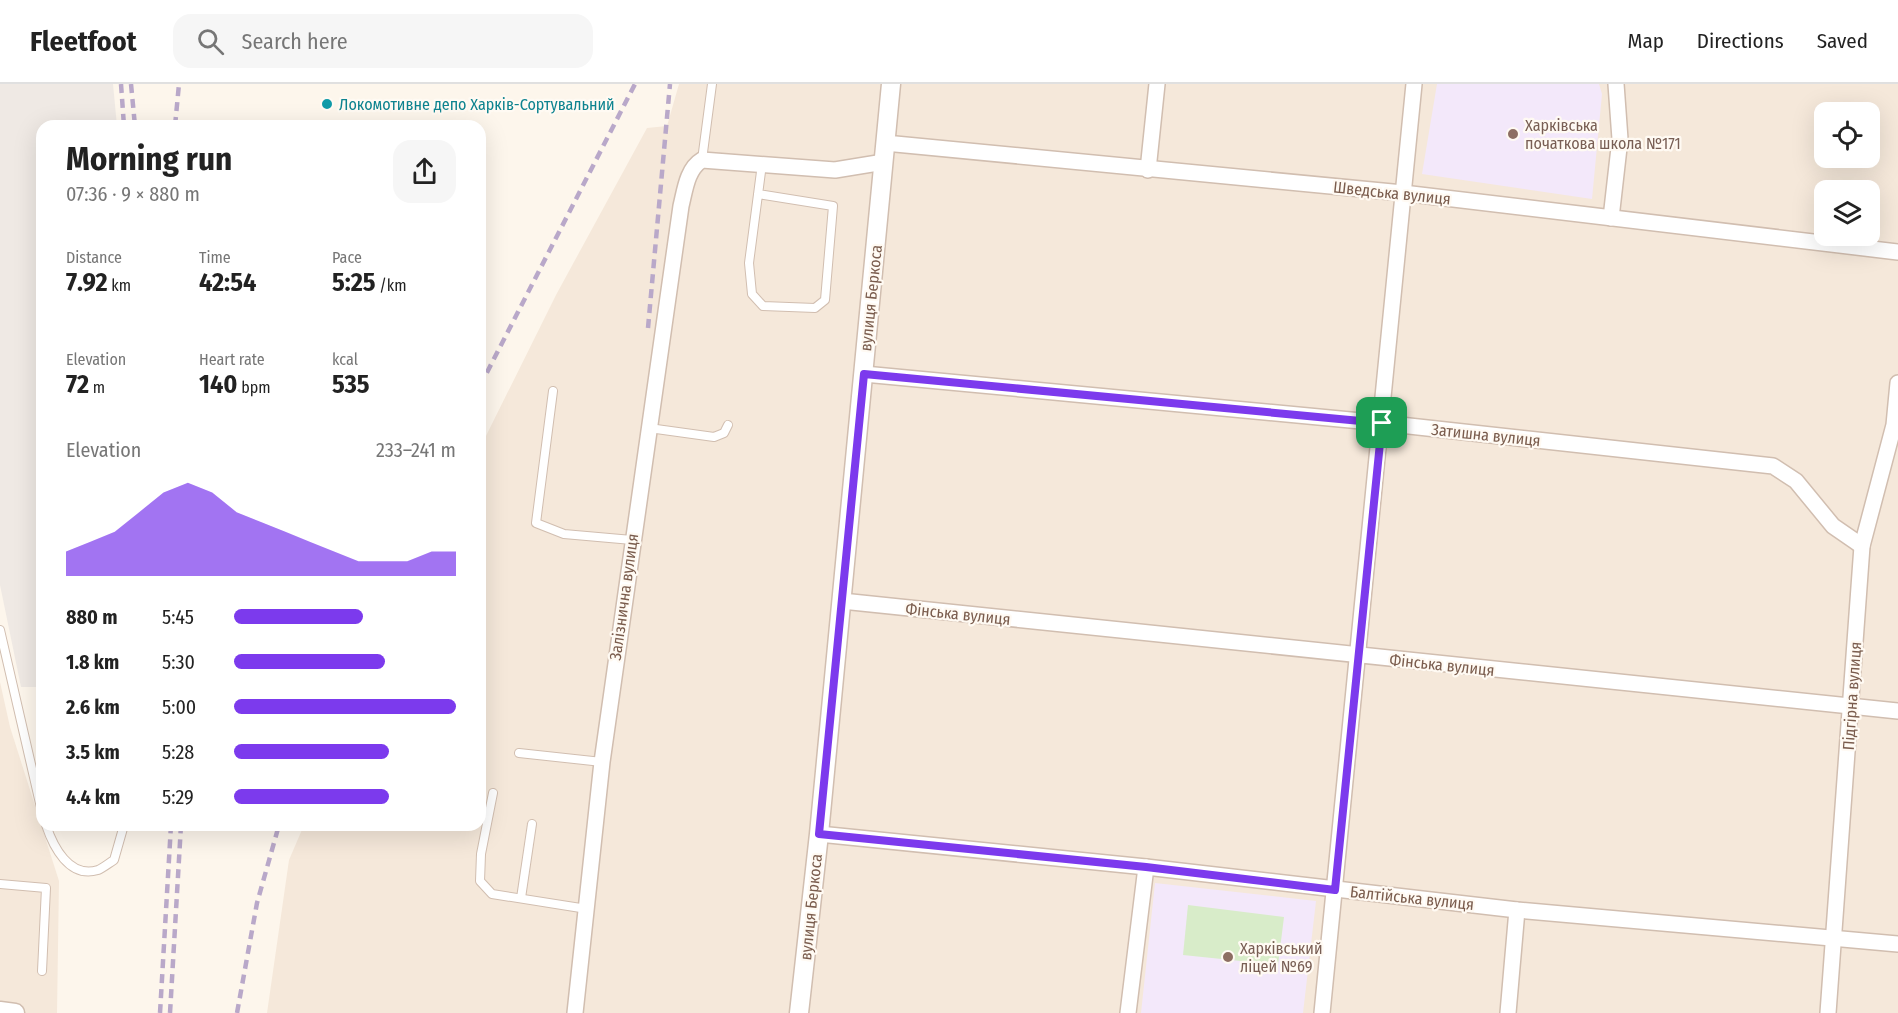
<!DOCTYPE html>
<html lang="en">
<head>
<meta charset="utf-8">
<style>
  body { margin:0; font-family:"Fira Sans Condensed",sans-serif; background:#f6f6f6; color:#222; height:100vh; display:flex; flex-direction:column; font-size:22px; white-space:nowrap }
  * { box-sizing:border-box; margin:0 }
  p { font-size:20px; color:#767676 }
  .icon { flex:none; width:33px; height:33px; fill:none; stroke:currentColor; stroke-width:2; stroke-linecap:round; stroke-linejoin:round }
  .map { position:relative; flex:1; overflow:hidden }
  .drawer { position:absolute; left:36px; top:36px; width:450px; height:711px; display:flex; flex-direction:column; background:#fff; border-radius:18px; box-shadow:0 6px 24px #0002 }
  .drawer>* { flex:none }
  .buttons { position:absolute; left:1814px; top:18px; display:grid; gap:12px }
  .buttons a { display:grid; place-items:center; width:66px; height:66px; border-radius:12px; background:#fff; box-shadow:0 6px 24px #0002; font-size:30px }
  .pin { position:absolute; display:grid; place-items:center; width:51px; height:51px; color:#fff; margin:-26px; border-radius:12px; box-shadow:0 3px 9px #0006 }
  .round { display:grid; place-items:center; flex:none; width:63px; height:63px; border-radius:18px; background:#f6f6f6 }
  .overview { display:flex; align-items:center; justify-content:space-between; height:102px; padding:0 30px }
  h1 { font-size:33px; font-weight:700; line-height:45px }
  .metrics { display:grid; grid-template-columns:repeat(3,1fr); gap:9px; height:102px; padding:6px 30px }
  .metrics div { display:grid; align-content:center }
  .metrics b { font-size:26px; font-weight:700 }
  .metrics small { font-size:16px; font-weight:400 }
  .metrics p { font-size:16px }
  .chart { height:168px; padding:12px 30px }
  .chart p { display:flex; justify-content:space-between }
  .chart svg { width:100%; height:108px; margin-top:6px; fill:#7c3aed; opacity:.7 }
  ul { padding:0 30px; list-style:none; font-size:20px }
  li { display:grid; grid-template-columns:96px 72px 1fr; align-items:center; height:45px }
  li i { height:15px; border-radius:8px; background:#7c3aed }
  header { display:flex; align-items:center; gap:36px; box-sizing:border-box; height:84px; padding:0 30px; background:#fff; border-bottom:2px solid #e0e0e0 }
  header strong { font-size:28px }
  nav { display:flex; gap:33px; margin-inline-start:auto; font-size:21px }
  .search { width:420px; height:54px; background:#f6f6f6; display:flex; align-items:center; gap:15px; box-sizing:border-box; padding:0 21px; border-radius:18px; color:#767676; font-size:22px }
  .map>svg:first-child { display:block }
  .residential { fill:#f5e8da; fill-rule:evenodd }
  .industrial { fill:#efe9e4 }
  .education { fill:#f3e8fa }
  .green { fill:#d8ecc9 }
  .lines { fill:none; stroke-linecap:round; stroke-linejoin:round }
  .service-casing { stroke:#d1beb0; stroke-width:10 }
  .minor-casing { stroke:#d1beb0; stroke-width:18 }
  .tertiary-casing { stroke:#d1beb0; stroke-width:21 }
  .service { stroke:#fff; stroke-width:8 }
  .minor { stroke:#fff; stroke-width:15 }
  .tertiary { stroke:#fff; stroke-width:18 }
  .rail { stroke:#b9a8c9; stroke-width:4.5; stroke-dasharray:9 6; stroke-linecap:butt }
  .route-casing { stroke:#fff; stroke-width:12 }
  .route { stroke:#7c3aed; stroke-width:8 }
  .culture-dot { fill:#0f9aa8; stroke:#fffaf3; stroke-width:2 }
  .education-dot { fill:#8d6e63; stroke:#fffaf3; stroke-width:2 }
  .labels { text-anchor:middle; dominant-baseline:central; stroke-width:4.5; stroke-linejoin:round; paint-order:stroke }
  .culture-label { font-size:16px; fill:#0d838f; stroke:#fffaf3; text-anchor:start }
  .education-label { font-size:16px; fill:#785e54; stroke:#fffaf3; text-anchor:start }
  .street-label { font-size:16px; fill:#7a5c4d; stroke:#fffaf3 }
</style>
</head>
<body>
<header>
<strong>Fleetfoot</strong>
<div class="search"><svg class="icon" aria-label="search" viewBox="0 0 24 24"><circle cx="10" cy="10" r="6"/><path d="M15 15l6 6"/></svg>Search here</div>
<nav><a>Map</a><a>Directions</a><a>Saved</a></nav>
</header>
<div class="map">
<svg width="1898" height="929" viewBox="0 0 1898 929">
  <rect width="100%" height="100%" fill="#fdf6ec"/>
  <g class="residential">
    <path d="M679 0H1898V929H267L289 776 304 741H480V364L556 211 647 44 667 42ZM1824 28H1869V74H1824ZM1824 106H1869V152H1824Z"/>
    <polygon points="0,598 10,643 59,797 57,929 0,929"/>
  </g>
  <polygon class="industrial" points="0,0 113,0 117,42 42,42 42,603 21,603 0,501"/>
  <g class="education">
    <polygon points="1437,0 1599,0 1602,10 1592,115 1422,90"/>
    <polygon points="1155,799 1316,817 1303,929 1141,929"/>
  </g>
  <polygon class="green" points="1188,821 1284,833 1278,881 1183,871"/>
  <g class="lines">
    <defs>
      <g id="service">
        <polyline points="702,76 712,0"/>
        <polyline points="758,110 833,122 825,216 815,224 763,222 752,210 749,179 762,80"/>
        <polyline points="553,307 536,439 564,450 632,456"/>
        <polyline points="649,344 714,353 724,349 728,341"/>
        <polyline points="0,546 42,728"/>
        <polyline points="519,669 602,678"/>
        <polyline points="493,709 481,770 480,797 492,810 587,825"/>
        <path d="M46 741C53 762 69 795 98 786 103 784 109 779 114 776L124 741"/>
        <polyline points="0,800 46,804 42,887"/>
        <polyline points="521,814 532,740"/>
      </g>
      <g id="minor">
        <polyline points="885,59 1403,109 1898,168"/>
        <polyline points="1148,86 1157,0"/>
        <polyline points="1611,134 1620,55 1616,0"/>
        <polyline points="864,290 1382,339 1773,382 1796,397 1833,442 1862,462"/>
        <polyline points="842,517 1898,627"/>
        <polyline points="819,750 1146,783 1517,826 1898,860"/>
        <path d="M575 929 602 678 681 122C685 106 687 85 702 76L835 86 884 78"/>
        <polyline points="1128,929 1146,783"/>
        <polyline points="1322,929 1414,0"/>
        <polyline points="1508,929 1517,826"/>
        <polyline points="1828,929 1862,462 1894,341 1898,299"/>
      </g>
      <g id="tertiary">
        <polyline points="0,927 15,929"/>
        <polyline points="799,929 819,750 891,0"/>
      </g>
    </defs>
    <use href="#service" class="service-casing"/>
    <use href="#minor" class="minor-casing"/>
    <use href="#tertiary" class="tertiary-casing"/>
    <use href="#service" class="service"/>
    <use href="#minor" class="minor"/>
    <use href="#tertiary" class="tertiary"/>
    <g class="rail">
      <polyline points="121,0 124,42"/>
      <polyline points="131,0 135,42"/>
      <polyline points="175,42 179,0"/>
      <polyline points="648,244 670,0"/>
      <polyline points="480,302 635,0"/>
      <polyline points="160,929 171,741"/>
      <polyline points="170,929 181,741"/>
      <polyline points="237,929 257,819 279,741"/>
    </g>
  </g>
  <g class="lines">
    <defs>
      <polygon id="route" points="864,290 1382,339 1335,806 1146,783 819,750"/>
    </defs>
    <use href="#route" class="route-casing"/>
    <use href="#route" class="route"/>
  </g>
  <circle class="culture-dot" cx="327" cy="20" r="6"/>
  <g class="education-dot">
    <circle cx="1513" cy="50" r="6"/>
    <circle cx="1228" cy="873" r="6"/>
  </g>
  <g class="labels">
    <g class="culture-label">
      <text x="339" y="20">Локомотивне депо Харків-Сортувальний</text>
    </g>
    <g class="education-label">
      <text x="1525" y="41">Харківська<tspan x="1525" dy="18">початкова школа №171</tspan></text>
      <text x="1240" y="864">Харківський<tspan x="1240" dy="18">ліцей №69</tspan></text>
    </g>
    <g class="street-label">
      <text transform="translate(1392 109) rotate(6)">Шведська вулиця</text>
      <text transform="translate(871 214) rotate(-84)">вулиця Беркоса</text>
      <text transform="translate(1486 351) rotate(6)">Затишна вулиця</text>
      <text transform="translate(624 513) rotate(-82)">Залізнична вулиця</text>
      <text transform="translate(958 530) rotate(6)">Фінська вулиця</text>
      <text transform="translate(1442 581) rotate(6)">Фінська вулиця</text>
      <text transform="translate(1852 612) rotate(-86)">Підгірна вулиця</text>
      <text transform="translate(1412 814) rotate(6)">Балтійська вулиця</text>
      <text transform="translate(811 823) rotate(-84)">вулиця Беркоса</text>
    </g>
  </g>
</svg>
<div class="buttons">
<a><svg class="icon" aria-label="locate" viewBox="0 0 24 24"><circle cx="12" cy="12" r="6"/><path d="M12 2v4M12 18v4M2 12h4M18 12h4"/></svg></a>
<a><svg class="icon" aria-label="layers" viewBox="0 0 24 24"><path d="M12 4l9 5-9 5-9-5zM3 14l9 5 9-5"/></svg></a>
</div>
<div class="pin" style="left:1382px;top:339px;background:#1e9e55"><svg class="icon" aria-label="arrive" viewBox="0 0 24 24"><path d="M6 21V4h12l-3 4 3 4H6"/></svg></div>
<section class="drawer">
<div class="overview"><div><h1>Morning run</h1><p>07:36 · 9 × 880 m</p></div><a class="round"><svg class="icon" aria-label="share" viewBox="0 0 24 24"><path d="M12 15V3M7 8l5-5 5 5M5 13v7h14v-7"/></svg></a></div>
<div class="metrics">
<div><p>Distance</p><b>7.92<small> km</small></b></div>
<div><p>Time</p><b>42:54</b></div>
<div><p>Pace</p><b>5:25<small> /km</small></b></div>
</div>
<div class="metrics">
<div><p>Elevation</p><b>72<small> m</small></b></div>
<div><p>Heart rate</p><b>140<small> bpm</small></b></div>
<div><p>kcal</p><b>535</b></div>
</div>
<div class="chart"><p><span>Elevation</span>233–241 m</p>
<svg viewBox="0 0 160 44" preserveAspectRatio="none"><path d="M0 44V34L10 30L20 26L30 18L40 10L50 6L60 10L70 18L80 22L90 26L100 30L110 34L120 38L130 38L140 38L150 34L160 34V44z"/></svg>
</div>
<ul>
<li><b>880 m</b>5:45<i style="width:58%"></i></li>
<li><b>1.8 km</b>5:30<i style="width:68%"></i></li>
<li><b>2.6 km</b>5:00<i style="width:100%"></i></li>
<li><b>3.5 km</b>5:28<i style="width:70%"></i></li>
<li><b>4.4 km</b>5:29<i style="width:70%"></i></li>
</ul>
</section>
</div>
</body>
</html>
